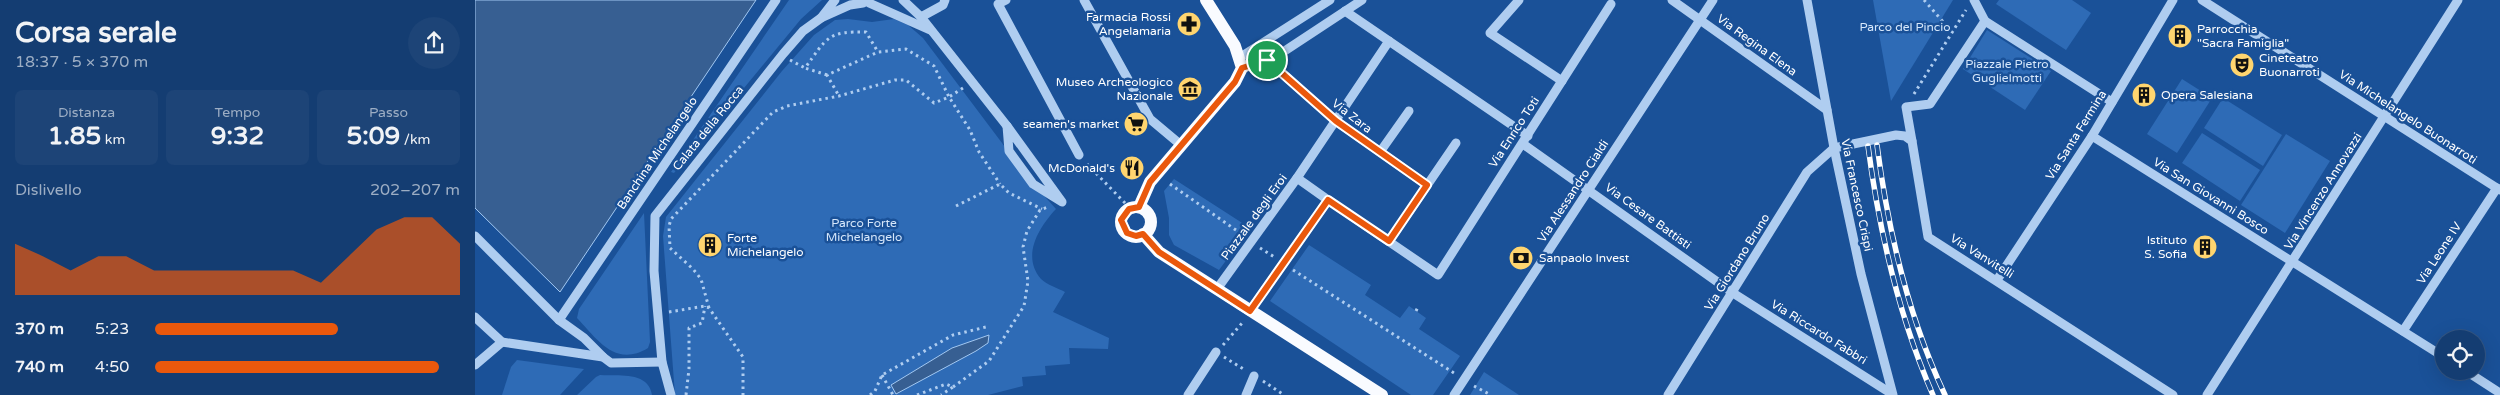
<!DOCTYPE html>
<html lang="it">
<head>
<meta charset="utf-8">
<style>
  body { margin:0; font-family:"Varela Round",sans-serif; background:#1d4477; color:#f1f3f6; height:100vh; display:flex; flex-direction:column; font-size:19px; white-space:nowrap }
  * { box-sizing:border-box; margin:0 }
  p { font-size:16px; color:#9daec4 }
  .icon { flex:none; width:28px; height:28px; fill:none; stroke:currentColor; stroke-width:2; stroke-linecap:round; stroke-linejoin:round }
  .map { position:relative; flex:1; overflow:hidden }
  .details { display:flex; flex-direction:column; background:#143d72; width:475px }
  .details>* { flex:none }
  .tools { position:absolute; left:1960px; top:330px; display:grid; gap:10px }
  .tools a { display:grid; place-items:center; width:50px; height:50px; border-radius:50%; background:#143d72; box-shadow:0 5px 20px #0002,0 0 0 1px #335684; font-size:25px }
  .pin { position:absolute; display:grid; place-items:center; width:42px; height:42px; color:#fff; margin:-21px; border:2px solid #fff; border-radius:50%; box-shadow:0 1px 5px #0007 }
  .round { display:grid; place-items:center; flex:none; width:52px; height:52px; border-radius:26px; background:#1d4477 }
  .headline { display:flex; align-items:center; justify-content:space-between; height:85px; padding:0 15px }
  h1 { font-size:28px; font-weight:700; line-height:38px }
  .stats { display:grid; grid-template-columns:repeat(3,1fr); gap:8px; height:85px; padding:5px 15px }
  .stats div { display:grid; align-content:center; border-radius:8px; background:#1d4477; text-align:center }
  .stats b { font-size:25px; font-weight:700 }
  .stats small { font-size:14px; font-weight:400 }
  .stats p { font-size:14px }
  .chart { height:140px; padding:10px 15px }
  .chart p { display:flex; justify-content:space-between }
  .chart svg { width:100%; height:90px; margin-top:5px; fill:#ea580c; opacity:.7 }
  ul { padding:0 15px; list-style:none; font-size:16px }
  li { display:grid; grid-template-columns:80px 60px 1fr; align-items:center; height:38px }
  li i { height:12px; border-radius:6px; background:#ea580c }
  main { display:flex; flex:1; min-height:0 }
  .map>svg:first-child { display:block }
  .green { fill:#2e6bb6 }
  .water { fill:#375f92; stroke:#a2c8f2 }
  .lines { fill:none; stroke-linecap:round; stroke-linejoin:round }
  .path { stroke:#afcdf0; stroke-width:3; stroke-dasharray:2.5 4; stroke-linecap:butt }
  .minor { stroke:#afcdf0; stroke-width:9 }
  .major { stroke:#f9fbff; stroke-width:12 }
  .rail-casing { stroke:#fff; stroke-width:5.5 }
  .rail { stroke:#1a5198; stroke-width:4; stroke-dasharray:11; stroke-linecap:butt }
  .route-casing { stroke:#fff; stroke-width:10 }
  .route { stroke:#ea580c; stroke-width:6 }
  .labels { text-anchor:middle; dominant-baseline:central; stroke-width:5; stroke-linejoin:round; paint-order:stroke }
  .poi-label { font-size:12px; fill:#fff; stroke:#1a5198; text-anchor:end }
  .park-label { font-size:12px; fill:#d6e7fb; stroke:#1a5198 }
  .street-label { font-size:12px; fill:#fff; stroke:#1a5198 }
</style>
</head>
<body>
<main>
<section class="details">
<div class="headline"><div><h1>Corsa serale</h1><p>18:37 · 5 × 370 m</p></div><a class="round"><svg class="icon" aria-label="share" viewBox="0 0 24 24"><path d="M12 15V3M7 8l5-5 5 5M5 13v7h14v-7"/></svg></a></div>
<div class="stats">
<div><p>Distanza</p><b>1.85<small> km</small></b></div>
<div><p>Tempo</p><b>9:32</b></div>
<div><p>Passo</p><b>5:09<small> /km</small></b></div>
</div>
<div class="chart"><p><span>Dislivello</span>202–207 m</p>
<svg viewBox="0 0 160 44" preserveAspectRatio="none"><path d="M0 44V19L10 25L20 32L30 25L40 25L50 32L60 32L70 32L80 32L90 32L100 32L110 38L120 25L130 12L140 6L150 6L160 19V44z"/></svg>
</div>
<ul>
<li><b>370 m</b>5:23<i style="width:60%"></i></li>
<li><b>740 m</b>4:50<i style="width:93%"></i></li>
</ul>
</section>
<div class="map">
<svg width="2025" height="395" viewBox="0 0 2025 395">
  <rect width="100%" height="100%" fill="#1a5198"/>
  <g class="green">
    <polygon points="314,0 347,0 326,19 199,173 196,172"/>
    <polygon points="1398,0 1478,0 1416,101"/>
    <polygon points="1524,0 1597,0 1616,13 1591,50 1521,4"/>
    <path d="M373 19 397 22 419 19 433 25 448 38 554 179 581 209C564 227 546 256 566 279 572 285 583 288 590 292L578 312 634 338 633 349 594 348 595 364 570 366 571 375 547 377 548 386 513 395H200L188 236 191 217 307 71 339 35 360 20Z"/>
    <polygon points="1512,30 1576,71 1550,110 1488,69"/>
    <polygon points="1707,79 1737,98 1702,153 1672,134"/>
    <polygon points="1748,98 1807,135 1788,166 1729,128"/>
    <polygon points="1727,133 1785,170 1765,201 1707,163"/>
    <polygon points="1811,134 1855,161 1810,233 1766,205"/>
    <polygon points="699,179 775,228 744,270 699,245 694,235 694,218 689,191"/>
    <path d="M169 213 175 342 173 348C140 368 122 339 102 318L104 309Z"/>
    <polygon points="834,245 896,285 890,295 925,318 934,306 951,318 944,329 985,356 958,395 936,395 795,301"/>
    <polygon points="42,360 109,369 85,395 27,395 36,367"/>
    <polygon points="1009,372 1044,395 995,395"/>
    <path d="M125 375C143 376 174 371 177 395H102L121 377Z"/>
  </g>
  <g class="water">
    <polygon points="0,0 281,0 85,292 0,208"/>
    <polygon points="514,335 513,343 501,351 421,394 416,385 477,348"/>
  </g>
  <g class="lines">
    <g class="path">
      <polyline points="1449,0 1477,32"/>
      <polyline points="315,60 330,68"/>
      <path d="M352 75 330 68C352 38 352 31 391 32L403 52"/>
      <polyline points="488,88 474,97 495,130 504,152 525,184"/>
      <polyline points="1439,94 1491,10"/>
      <polyline points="612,164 651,204"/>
      <polyline points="695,184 768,235"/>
      <polyline points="481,206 525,184 534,193 567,209"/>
      <polyline points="785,248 801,258"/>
      <polyline points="818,270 979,373"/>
      <polyline points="234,308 226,279 218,269 195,248 194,226 196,219 298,112 312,106 364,96 420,80 431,80 459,103 474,97 459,66 431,49 403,52 352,75 364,96"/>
      <polyline points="941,311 943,307"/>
      <polyline points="194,312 230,306 234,308 268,357 268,395"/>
      <polyline points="748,345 768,322"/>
      <polyline points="749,357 770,370"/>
      <polyline points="407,375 418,395"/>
      <polyline points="788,381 809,395"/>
      <polyline points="999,386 1016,395"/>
      <polyline points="478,387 514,361 549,306 553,281 548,247 552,231 565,210 573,207"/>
      <polyline points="211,395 214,369 214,328 227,323 230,306"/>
      <polyline points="395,395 400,391 407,375 478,335 511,327"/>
      <polyline points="442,395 471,384 478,387 466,395"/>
    </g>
    <g class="minor">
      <polyline points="360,0 346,18 375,5 388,3"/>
      <polyline points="428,0 446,17 532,126"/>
      <polyline points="531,0 523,4 604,155"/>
      <polyline points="609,0 675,119 706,145"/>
      <polyline points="1044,0 1015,33 1087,81"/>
      <polyline points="1197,0 1352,110"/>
      <polyline points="1332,0 1359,148 1386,274 1418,395"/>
      <polyline points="1499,0 1510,21"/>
      <polyline points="1727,0 2025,190"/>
      <polyline points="394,3 455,30"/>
      <polyline points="870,11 1053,136"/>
      <polyline points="446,17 468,5 470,0"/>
      <polyline points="764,58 855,0"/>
      <polyline points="792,60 861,121 952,185"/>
      <polyline points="767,68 802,56 887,0"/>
      <polygon points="532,126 587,202 558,184 534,151"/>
      <polyline points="1617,136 1969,357"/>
      <polyline points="1437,141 1431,107 1455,104 1510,21 1637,102"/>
      <polyline points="1048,144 1258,293 1417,394"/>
      <polyline points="905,152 934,111"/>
      <polyline points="822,178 914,41"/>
      <polyline points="853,200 963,275 1136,4"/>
      <polyline points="0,236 84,320 109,338 128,357"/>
      <polyline points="914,241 981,143"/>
      <polyline points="1522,280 1617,136 1698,0"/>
      <polyline points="742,289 822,178 853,200 775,311"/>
      <polyline points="0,317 27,342 128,357 136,363 187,362"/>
      <polyline points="84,320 301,0"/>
      <polyline points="1928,331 2022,188"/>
      <polyline points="0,365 27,342"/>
      <polyline points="1991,371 2025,393"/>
      <polyline points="196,395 187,362 179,271 180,216 308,54 328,31 346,18"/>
      <polyline points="713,395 741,352"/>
      <polyline points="771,395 779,376"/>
      <polyline points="979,395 1238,0"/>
      <polyline points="1193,395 1332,172 1359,148 1421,135 1430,136 1437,141 1453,237 1698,395"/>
      <polyline points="1732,395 1983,0"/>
    </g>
    <g class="major">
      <polyline points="664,207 675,182 760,82 767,68 760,46 731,0"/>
      <circle cx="661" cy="222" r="15"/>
      <polyline points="668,234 684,252 907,395"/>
    </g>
    <defs>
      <g id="rail">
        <path d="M1402 145C1413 231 1433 316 1470 395"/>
        <path d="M1393 146C1404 230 1424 317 1458 395"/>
      </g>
    </defs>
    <use href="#rail" class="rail-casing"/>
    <use href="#rail" class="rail"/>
  </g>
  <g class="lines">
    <defs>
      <polygon id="route" points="792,60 861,121 952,185 914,241 853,200 775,311 684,252 668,234 661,236 652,233 646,220 654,209 664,207 675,182 760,82 767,68"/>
    </defs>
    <use href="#route" class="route-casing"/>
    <use href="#route" class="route"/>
  </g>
  <defs>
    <symbol id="pharmacy-disc" viewBox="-11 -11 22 22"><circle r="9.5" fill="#ffd56f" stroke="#1a5198"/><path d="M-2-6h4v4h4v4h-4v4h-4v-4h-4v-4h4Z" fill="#111"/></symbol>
    <symbol id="building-disc" viewBox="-11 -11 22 22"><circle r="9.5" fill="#ffd56f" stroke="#1a5198"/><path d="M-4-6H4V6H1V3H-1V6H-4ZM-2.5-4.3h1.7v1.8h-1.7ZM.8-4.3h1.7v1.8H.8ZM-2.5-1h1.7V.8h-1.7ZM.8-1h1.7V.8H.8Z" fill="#111"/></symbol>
    <symbol id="theatre-disc" viewBox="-11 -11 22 22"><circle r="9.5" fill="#ffd56f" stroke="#1a5198"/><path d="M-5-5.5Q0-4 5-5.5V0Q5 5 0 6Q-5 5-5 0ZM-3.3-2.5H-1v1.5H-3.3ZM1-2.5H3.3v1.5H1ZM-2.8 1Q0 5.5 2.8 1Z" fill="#111"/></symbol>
    <symbol id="museum-disc" viewBox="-11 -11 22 22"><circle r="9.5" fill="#ffd56f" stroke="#1a5198"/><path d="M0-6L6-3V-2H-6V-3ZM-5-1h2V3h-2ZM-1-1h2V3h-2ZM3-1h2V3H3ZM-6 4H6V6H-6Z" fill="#111"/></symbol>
    <symbol id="supermarket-disc" viewBox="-11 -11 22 22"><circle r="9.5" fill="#ffd56f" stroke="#1a5198"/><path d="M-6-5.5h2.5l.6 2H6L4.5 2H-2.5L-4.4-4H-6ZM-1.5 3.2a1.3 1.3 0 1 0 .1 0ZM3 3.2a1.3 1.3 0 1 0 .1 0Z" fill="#111"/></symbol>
    <symbol id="restaurant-disc" viewBox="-11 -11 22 22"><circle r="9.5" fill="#ffd56f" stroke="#1a5198"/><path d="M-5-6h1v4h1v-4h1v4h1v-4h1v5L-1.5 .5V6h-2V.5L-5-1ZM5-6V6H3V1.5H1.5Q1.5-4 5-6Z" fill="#111"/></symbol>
    <symbol id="bank-disc" viewBox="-11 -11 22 22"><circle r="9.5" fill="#ffd56f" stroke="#1a5198"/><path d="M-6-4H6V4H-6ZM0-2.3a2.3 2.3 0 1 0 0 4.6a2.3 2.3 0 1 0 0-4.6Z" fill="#111"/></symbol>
  </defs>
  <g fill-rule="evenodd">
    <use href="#pharmacy-disc" x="700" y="10" width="28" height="28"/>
    <use href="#building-disc" x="1691" y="22" width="28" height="28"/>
    <use href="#theatre-disc" x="1753" y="51" width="28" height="28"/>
    <use href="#museum-disc" x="701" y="75" width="28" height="28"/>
    <use href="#building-disc" x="1655" y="81" width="28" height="28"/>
    <use href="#supermarket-disc" x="647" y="110" width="28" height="28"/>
    <use href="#restaurant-disc" x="643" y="154" width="28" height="28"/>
    <use href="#building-disc" x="221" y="231" width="28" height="28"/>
    <use href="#building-disc" x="1716" y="233" width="28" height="28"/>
    <use href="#bank-disc" x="1032" y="244" width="28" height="28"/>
  </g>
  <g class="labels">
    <g class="poi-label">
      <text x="696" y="17">Farmacia Rossi<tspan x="696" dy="14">Angelamaria</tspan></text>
      <text x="1722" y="29" text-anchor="start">Parrocchia<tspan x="1722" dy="14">"Sacra Famiglia"</tspan></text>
      <text x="1784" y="58" text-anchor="start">Cineteatro<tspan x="1784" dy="14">Buonarroti</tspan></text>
      <text x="698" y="82">Museo Archeologico<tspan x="698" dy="14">Nazionale</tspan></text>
      <text x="1686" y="95" text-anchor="start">Opera Salesiana</text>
      <text x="644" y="124">seamen's market</text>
      <text x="640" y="168">McDonald's</text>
      <text x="252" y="238" text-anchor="start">Forte<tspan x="252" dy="14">Michelangelo</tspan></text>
      <text x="1712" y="240">Istituto<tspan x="1712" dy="14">S. Sofia</tspan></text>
      <text x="1064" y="258" text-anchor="start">Sanpaolo Invest</text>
    </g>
    <g class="park-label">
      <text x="1430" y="27">Parco del Pincio</text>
      <text x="1532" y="64">Piazzale Pietro<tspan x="1532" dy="14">Guglielmotti</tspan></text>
      <text x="389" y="223">Parco Forte<tspan x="389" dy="14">Michelangelo</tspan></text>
    </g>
    <g class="street-label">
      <text transform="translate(1282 45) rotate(36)">Via Regina Elena</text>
      <text transform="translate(877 116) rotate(38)">Via Zara</text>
      <text transform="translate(1933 117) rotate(33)">Via Michelangelo Buonarroti</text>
      <text transform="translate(233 128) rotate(-51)">Calata della Rocca</text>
      <text transform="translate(1039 132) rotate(-57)">Via Enrico Toti</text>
      <text transform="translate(1601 135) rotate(-58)">Via Santa Fermina</text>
      <text transform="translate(182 153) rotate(-56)">Banchina Michelangelo</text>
      <text transform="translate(1098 191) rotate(-57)">Via Alessandro Cialdi</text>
      <text transform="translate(1848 191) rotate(-58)">Via Vincenzo Annovazzi</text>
      <text transform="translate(1382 195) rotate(78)">Via Francesco Crispi</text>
      <text transform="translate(1736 196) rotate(32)">Via San Giovanni Bosco</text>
      <text transform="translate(1173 216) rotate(36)">Via Cesare Battisti</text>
      <text transform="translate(779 217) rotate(-54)">Piazzale degli Eroi</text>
      <text transform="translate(1964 253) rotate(-57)">Via Leone IV</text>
      <text transform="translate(1507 256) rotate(32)">Via Vanvitelli</text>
      <text transform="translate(1262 262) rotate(-58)">Via Giordano Bruno</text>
      <text transform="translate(1344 332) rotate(32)">Via Riccardo Fabbri</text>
    </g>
  </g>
</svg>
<div class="tools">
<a><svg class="icon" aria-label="locate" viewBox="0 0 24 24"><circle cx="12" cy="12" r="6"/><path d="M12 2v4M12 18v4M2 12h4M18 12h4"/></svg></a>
</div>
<div class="pin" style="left:792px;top:60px;background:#1e9e55"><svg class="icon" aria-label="arrive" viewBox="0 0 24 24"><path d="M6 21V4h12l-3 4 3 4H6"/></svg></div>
</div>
</main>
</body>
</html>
